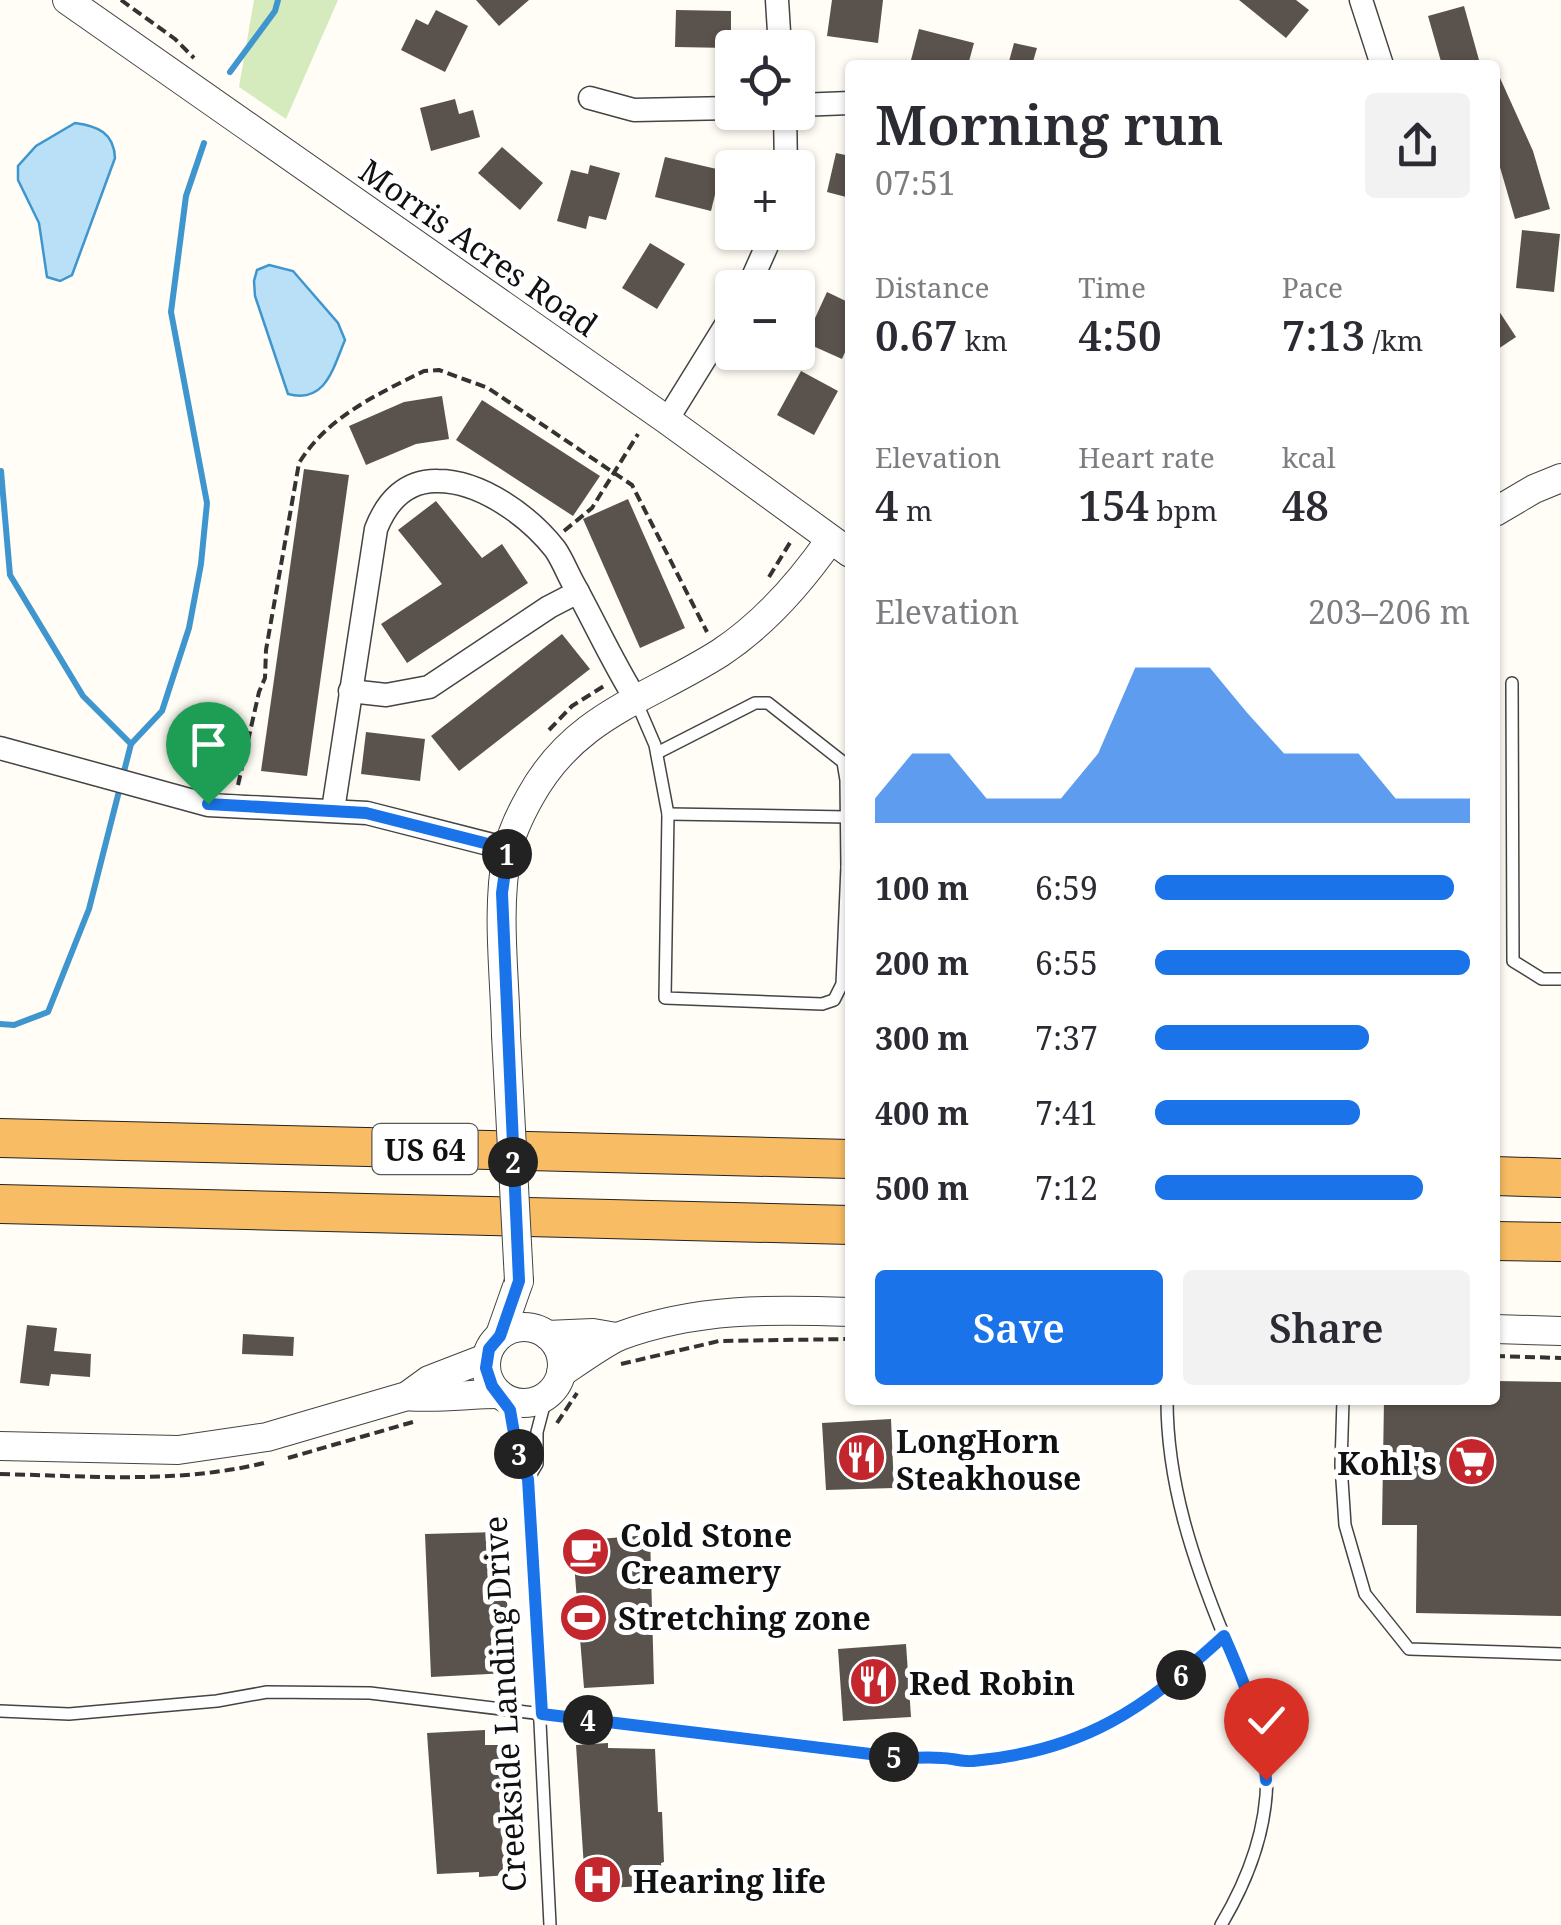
<!DOCTYPE html>
<html lang="en">
<head>
<meta charset="utf-8">
<style>
  body { margin:0; font-family:"Noto Serif",serif; background:#f2f2f3; color:#2b2b33; height:100vh; display:flex; flex-direction:column; font-size:38px; white-space:nowrap }
  * { box-sizing:border-box; margin:0 }
  p { font-size:32px; color:#7c7c81 }
  .icon { flex:none; width:55px; height:55px; fill:none; stroke:currentColor; stroke-width:2; stroke-linecap:round; stroke-linejoin:round }
  .map { position:relative; flex:1; overflow:hidden }
  .side { position:absolute; left:845px; top:60px; width:655px; height:1345px; display:flex; flex-direction:column; background:#fff; border-radius:10px; box-shadow:0 2px 8px #0004 }
  .side>* { flex:none }
  .fabs { position:absolute; left:715px; top:30px; display:grid; gap:20px }
  .fabs a { display:grid; place-items:center; width:100px; height:100px; border-radius:10px; background:#fff; box-shadow:0 2px 8px #0004; font-size:50px }
  .pin { position:absolute; display:grid; place-items:center; width:85px; height:85px; color:#fff; margin:-102px -42px; border-radius:50% 50% 50% 0; rotate:-45deg; box-shadow:0 0 10px #0007 }
  .pin .icon { rotate:45deg }
  .km { position:absolute; width:50px; height:50px; margin:-25px; border-radius:50%; background:#222; color:#fff; font-size:28px; line-height:50px; text-align:center }
  .round { display:grid; place-items:center; flex:none; width:105px; height:105px; border-radius:10px; background:#f2f2f3 }
  .headline { display:flex; align-items:center; justify-content:space-between; height:170px; padding:0 30px }
  h1 { font-size:55px; font-weight:600; line-height:75px }
  .figures { display:grid; grid-template-columns:repeat(3,1fr); gap:15px; height:170px; padding:10px 30px }
  .figures div { display:grid; align-content:center }
  .figures b { font-size:42px; font-weight:600 }
  .figures small { font-size:28px; font-weight:400 }
  .figures p { font-size:28px }
  .chart { height:280px; padding:20px 30px }
  .chart p { display:flex; justify-content:space-between }
  .chart svg { width:100%; height:180px; margin-top:10px; fill:#1a73e8; opacity:.7 }
  .action { display:flex; gap:20px; margin-top:auto; padding:20px 30px }
  .action a { flex:1; height:115px; border-radius:10px; background:#1a73e8; color:#fff; font-size:40px; font-weight:600; line-height:115px; text-align:center }
  .action a+a { background:#f2f2f3; color:#2b2b33 }
  ul { padding:0 30px; list-style:none; font-size:32px }
  li { display:grid; grid-template-columns:160px 120px 1fr; align-items:center; height:75px }
  li i { height:25px; border-radius:12px; background:#1a73e8 }
  .map>svg:first-child { display:block }
  .green { fill:#d5ebbd }
  .water { fill:#b9e0f7; stroke:#3f96cf; stroke-width:2.5 }
  .lines { fill:none; stroke-linecap:round; stroke-linejoin:round }
  .stream { stroke:#3f96cf; stroke-width:6 }
  .building { fill:#5a524d }
  .service-casing { stroke:#444; stroke-width:14 }
  .minor-casing { stroke:#444; stroke-width:25 }
  .tertiary-casing { stroke:#444; stroke-width:30 }
  .trunk-casing { stroke:#222; stroke-width:40 }
  .path { stroke:#333; stroke-width:4; stroke-dasharray:10 5; stroke-linecap:butt }
  .service { stroke:#fff; stroke-width:11 }
  .minor { stroke:#fff; stroke-width:22 }
  .tertiary { stroke:#fff; stroke-width:28 }
  .trunk { stroke:#f7bc64; stroke-width:38 }
  .tertiary-bridge-casing { stroke:#444; stroke-width:30; stroke-linecap:butt }
  .tertiary-bridge { stroke:#fff; stroke-width:28 }
  .route-casing { stroke:#fff; stroke-width:20 }
  .route { stroke:#1a73e8; stroke-width:12 }
  .labels { text-anchor:middle; dominant-baseline:central; stroke-width:10; stroke-linejoin:round; paint-order:stroke }
  .shield { fill:#fff; stroke:#585858; stroke-width:2.5 }
  .shield-label { font-size:30px; font-weight:bold; fill:#111 }
  .street-label { font-size:32px; fill:#111; stroke:#fff }
  .poi-label { font-size:32px; font-weight:bold; fill:#111; stroke:#fff; text-anchor:start }
</style>
</head>
<body>
<div class="map">
<svg width="1561" height="1925" viewBox="0 0 1561 1925">
  <rect width="100%" height="100%" fill="#fffdf5"/>
  <polygon class="green" points="254,0 338,0 286,119 239,87"/>
  <g class="water">
    <path d="M75 123C98 126 114 133 115 158L72 275 60 281 47 277 39 223 18 180V166L36 146Z"/>
    <path d="M269 265 293 271 338 323 345 340C333 368 326 404 288 394L255 296 254 281 257 270Z"/>
  </g>
  <g class="lines">
    <g class="stream">
      <polyline points="230,72 275,11 278,0"/>
      <polyline points="1,471 10,575 83,696 131,744"/>
      <polyline points="0,1024 14,1025 48,1012 89,909 131,744 162,711 189,628 201,564 207,503 171,312 186,196 204,143"/>
    </g>
  </g>
  <g class="building">
    <polygon points="476,0 529,0 499,26"/>
    <polygon points="832,0 883,0 878,43 827,36"/>
    <polygon points="1239,0 1296,0 1309,10 1286,38"/>
    <polygon points="1464,6 1479,60 1461,65 1442,65 1428,16"/>
    <polygon points="436,10 468,26 445,72 401,50 416,19 428,25"/>
    <polygon points="676,10 731,11 731,48 675,47"/>
    <polygon points="919,29 974,43 968,65 930,65 911,60"/>
    <polygon points="1014,43 1037,48 1032,65 1008,65"/>
    <polygon points="1495,67 1533,151 1550,209 1515,219 1495,150"/>
    <polygon points="455,99 459,114 473,110 480,137 431,151 420,108"/>
    <polygon points="502,147 543,183 520,210 478,173"/>
    <polygon points="836,153 850,156 850,198 827,192"/>
    <polygon points="665,157 721,170 711,211 655,197"/>
    <polygon points="590,165 620,173 606,220 589,216 586,229 557,221 571,170 588,174"/>
    <polygon points="1522,230 1560,234 1554,292 1516,288"/>
    <polygon points="650,243 685,264 657,309 622,288"/>
    <polygon points="827,292 850,303 850,341 842,359 804,342"/>
    <polygon points="1495,305 1516,337 1495,351"/>
    <polygon points="801,371 838,391 814,435 777,415"/>
    <polygon points="442,396 449,439 416,444 366,465 349,426 404,402"/>
    <polygon points="482,400 600,476 573,516 456,440"/>
    <polygon points="304,469 349,475 307,776 261,771"/>
    <polygon points="628,499 685,628 640,648 583,519"/>
    <polygon points="436,501 482,558 502,544 528,583 407,663 381,624 442,584 398,530"/>
    <polygon points="562,634 590,669 459,771 431,736"/>
    <polygon points="366,732 425,739 420,781 361,774"/>
    <polygon points="27,1325 57,1328 54,1351 91,1354 90,1377 51,1374 49,1386 20,1383"/>
    <polygon points="243,1334 294,1337 293,1356 242,1354"/>
    <polygon points="1495,1381 1561,1382 1561,1616 1416,1613 1417,1525 1382,1525 1384,1400 1495,1400"/>
    <polygon points="891,1419 894,1488 826,1490 822,1423"/>
    <polygon points="586,1529 598,1539 650,1535 654,1684 584,1688 574,1563 564,1554"/>
    <polygon points="498,1532 504,1601 507,1601 510,1652 507,1652 508,1673 431,1677 425,1534"/>
    <polygon points="906,1644 911,1717 843,1721 838,1649"/>
    <polygon points="485,1730 485,1745 501,1745 504,1790 499,1790 503,1847 507,1847 509,1875 479,1877 479,1872 437,1874 427,1733"/>
    <polygon points="608,1743 608,1748 655,1749 658,1812 662,1812 664,1862 661,1863 662,1885 589,1889 588,1867 584,1868 576,1745"/>
  </g>
  <g class="lines">
    <defs>
      <g id="service">
        <polyline points="1512,683 1513,961 1542,979 1561,979"/>
        <polyline points="636,701 655,745 668,814 665,998 822,1004 834,1000 842,984 847,867 850,867"/>
        <polyline points="657,753 755,703 768,703 843,762 846,780 847,867"/>
        <polyline points="668,814 847,817"/>
        <path d="M503 1397C516 1424 514 1453 528 1479L550 1925"/>
        <path d="M1167 1400C1167 1483 1193 1560 1224 1636 1240 1674 1259 1709 1265 1751 1273 1812 1252 1873 1221 1925"/>
        <polyline points="1343,1400 1341,1465 1345,1525 1365,1594 1409,1649 1561,1654"/>
        <polyline points="528,1479 537,1464 537,1432 547,1394"/>
        <path d="M0 1711 69 1714 217 1701 267 1692 370 1693 903 1758C916 1758 929 1757 942 1758 952 1758 962 1762 973 1761 1084 1751 1144 1710 1224 1636"/>
      </g>
      <g id="minor">
        <polyline points="777,0 780,48"/>
        <polyline points="1361,0 1382,65"/>
        <polyline points="590,98 634,110 732,108"/>
        <polyline points="798,105 850,103"/>
        <polyline points="785,112 786,168"/>
        <polyline points="748,288 773,232"/>
        <polyline points="667,420 732,315"/>
        <polyline points="350,691 386,695 429,687 549,607 578,592"/>
        <polyline points="0,748 208,805 367,813 508,849"/>
        <path d="M333 810 376 529C387 501 406 480 438 481 481 481 529 516 555 549 562 559 567 572 573 583 594 621 612 661 635 698"/>
      </g>
      <g id="tertiary">
        <polyline points="67,0 667,420 850,553"/>
        <polyline points="1495,512 1534,489 1561,478"/>
        <path d="M506 1035C505 975 496 912 507 853 511 834 521 813 530 797 575 715 646 700 720 653 764 624 800 583 830 540"/>
        <circle cx="524" cy="1365" r="38"/>
        <polyline points="1495,1329 1561,1331"/>
        <polyline points="500,1335 519,1281"/>
        <polyline points="547,1335 593,1333 616,1337"/>
        <path d="M561 1373C576 1363 605 1342 620 1336 695 1308 772 1309 850 1312"/>
        <path d="M407 1396C438 1399 468 1394 499 1394"/>
        <polyline points="0,1446 178,1450 267,1437 407,1396 429,1380 486,1358"/>
      </g>
      <g id="trunk">
        <polyline points="0,1138 850,1159"/>
        <polyline points="1495,1176 1561,1178"/>
        <polyline points="0,1204 850,1225"/>
        <polyline points="1495,1241 1561,1242"/>
      </g>
    </defs>
    <use href="#service" class="service-casing"/>
    <use href="#minor" class="minor-casing"/>
    <use href="#tertiary" class="tertiary-casing"/>
    <use href="#trunk" class="trunk-casing"/>
    <g class="path">
      <polyline points="121,0 175,39 194,58"/>
      <polyline points="564,531 592,508 638,434"/>
      <polyline points="769,577 791,541"/>
      <polyline points="549,730 572,706 604,686"/>
      <path d="M238 785 259 692 265 678 266 650 299 463C327 417 378 394 424 371L439 370 488 388 632 485 707 632"/>
      <polyline points="1495,1356 1561,1358"/>
      <polyline points="621,1364 719,1341 850,1339"/>
      <polyline points="557,1423 577,1393"/>
      <polyline points="288,1458 413,1422"/>
      <path d="M0 1474C89 1476 177 1484 264 1463"/>
    </g>
    <use href="#service" class="service"/>
    <use href="#minor" class="minor"/>
    <use href="#tertiary" class="tertiary"/>
    <use href="#trunk" class="trunk"/>
    <defs>
      <polyline id="tertiary-bridge" points="506,1035 519,1281"/>
    </defs>
    <use href="#tertiary-bridge" class="tertiary-bridge-casing"/>
    <use href="#tertiary-bridge" class="tertiary-bridge"/>
  </g>
  <g class="lines">
    <defs>
      <path id="route" d="M208 804 366 813 508 849 502 893 519 1281 500 1336 489 1349 486 1368 492 1386 510 1410 519 1462 528 1479 542 1714 903 1758C916 1758 929 1757 942 1758 952 1758 962 1762 973 1761 1084 1751 1144 1709 1224 1636 1245 1684 1263 1727 1266 1780"/>
    </defs>
    <use href="#route" class="route-casing"/>
    <use href="#route" class="route"/>
  </g>
  <defs>
    <symbol id="restaurant-disc" viewBox="-11 -11 22 22"><circle r="9.5" fill="#c4262e" stroke="#fff"/><path d="M-5-6h1v4h1v-4h1v4h1v-4h1v5L-1.5 .5V6h-2V.5L-5-1ZM5-6V6H3V1.5H1.5Q1.5-4 5-6Z" fill="#fff"/></symbol>
    <symbol id="supermarket-disc" viewBox="-11 -11 22 22"><circle r="9.5" fill="#c4262e" stroke="#fff"/><path d="M-6-5.5h2.5l.6 2H6L4.5 2H-2.5L-4.4-4H-6ZM-1.5 3.2a1.3 1.3 0 1 0 .1 0ZM3 3.2a1.3 1.3 0 1 0 .1 0Z" fill="#fff"/></symbol>
    <symbol id="cafe-disc" viewBox="-11 -11 22 22"><circle r="9.5" fill="#c4262e" stroke="#fff"/><path d="M-5.5-4.5H6V0H3Q3 3.5 0 3.5H-2.5Q-5.5 3.5-5.5 0ZM3-3.2v2h1.7v-2ZM-6 4.5H4V6H-6Z" fill="#fff"/></symbol>
    <symbol id="stadium-disc" viewBox="-11 -11 22 22"><circle r="9.5" fill="#c4262e" stroke="#fff"/><path d="M0-5a6.5 5 0 1 0 0 10a6.5 5 0 1 0 0-10ZM-3.5-1.8h7v3.6h-7Z" fill="#fff"/></symbol>
    <symbol id="hospital-disc" viewBox="-11 -11 22 22"><circle r="9.5" fill="#c4262e" stroke="#fff"/><path d="M-5-5h3v3.5h4V-5h3V5h-3V1.5h-4V5h-3Z" fill="#fff"/></symbol>
  </defs>
  <g fill-rule="evenodd">
    <use href="#restaurant-disc" x="834" y="1430" width="55" height="55"/>
    <use href="#supermarket-disc" x="1444" y="1434" width="55" height="55"/>
    <use href="#cafe-disc" x="558" y="1524" width="55" height="55"/>
    <use href="#stadium-disc" x="556" y="1590" width="55" height="55"/>
    <use href="#restaurant-disc" x="846" y="1654" width="55" height="55"/>
    <use href="#hospital-disc" x="570" y="1852" width="55" height="55"/>
  </g>
  <g class="labels">
    <rect class="shield" x="372.5" y="1124" width="105" height="50" rx="8"/>
    <g class="shield-label">
      <text x="425" y="1149">US 64</text>
    </g>
    <g class="street-label">
      <text transform="translate(479 247) rotate(35)">Morris Acres Road</text>
      <text transform="translate(504 1704) rotate(-93)">Creekside Landing Drive</text>
    </g>
    <g class="poi-label">
      <text x="896" y="1440">LongHorn<tspan x="896" dy="37">Steakhouse</tspan></text>
      <text x="1437" y="1462" text-anchor="end">Kohl's</text>
      <text x="620" y="1534">Cold Stone<tspan x="620" dy="37">Creamery</tspan></text>
      <text x="618" y="1617">Stretching zone</text>
      <text x="909" y="1682">Red Robin</text>
      <text x="633" y="1880">Hearing life</text>
    </g>
  </g>
</svg>
<div class="fabs">
<a><svg class="icon" aria-label="locate" viewBox="0 0 24 24"><circle cx="12" cy="12" r="6"/><path d="M12 2v4M12 18v4M2 12h4M18 12h4"/></svg></a>
<a>+</a>
<a>−</a>
</div>
<div class="pin" style="left:208px;top:804px;background:#1e9e55"><svg class="icon" aria-label="arrive" viewBox="0 0 24 24"><path d="M6 21V4h12l-3 4 3 4H6"/></svg></div>
<div class="pin" style="left:1266px;top:1780px;background:#d93025"><svg class="icon" aria-label="check" viewBox="0 0 24 24"><path d="M5 12l5 5 9-10"/></svg></div>
<b class="km" style="left:507px;top:854px">1</b>
<b class="km" style="left:513px;top:1162px">2</b>
<b class="km" style="left:519px;top:1454px">3</b>
<b class="km" style="left:588px;top:1720px">4</b>
<b class="km" style="left:894px;top:1757px">5</b>
<b class="km" style="left:1181px;top:1675px">6</b>
<section class="side">
<div class="headline"><div><h1>Morning run</h1><p>07:51</p></div><a class="round"><svg class="icon" aria-label="share" viewBox="0 0 24 24"><path d="M12 15V3M7 8l5-5 5 5M5 13v7h14v-7"/></svg></a></div>
<div class="figures">
<div><p>Distance</p><b>0.67<small> km</small></b></div>
<div><p>Time</p><b>4:50</b></div>
<div><p>Pace</p><b>7:13<small> /km</small></b></div>
</div>
<div class="figures">
<div><p>Elevation</p><b>4<small> m</small></b></div>
<div><p>Heart rate</p><b>154<small> bpm</small></b></div>
<div><p>kcal</p><b>48</b></div>
</div>
<div class="chart"><p><span>Elevation</span>203–206 m</p>
<svg viewBox="0 0 160 44" preserveAspectRatio="none"><path d="M0 44V38L10 27L20 27L30 38L40 38L50 38L60 27L70 6L80 6L90 6L100 17L110 27L120 27L130 27L140 38L150 38L160 38V44z"/></svg>
</div>
<ul>
<li><b>100 m</b>6:59<i style="width:95%"></i></li>
<li><b>200 m</b>6:55<i style="width:100%"></i></li>
<li><b>300 m</b>7:37<i style="width:68%"></i></li>
<li><b>400 m</b>7:41<i style="width:65%"></i></li>
<li><b>500 m</b>7:12<i style="width:85%"></i></li>
</ul>
<div class="action"><a>Save</a><a>Share</a></div>
</section>
</div>
</body>
</html>
